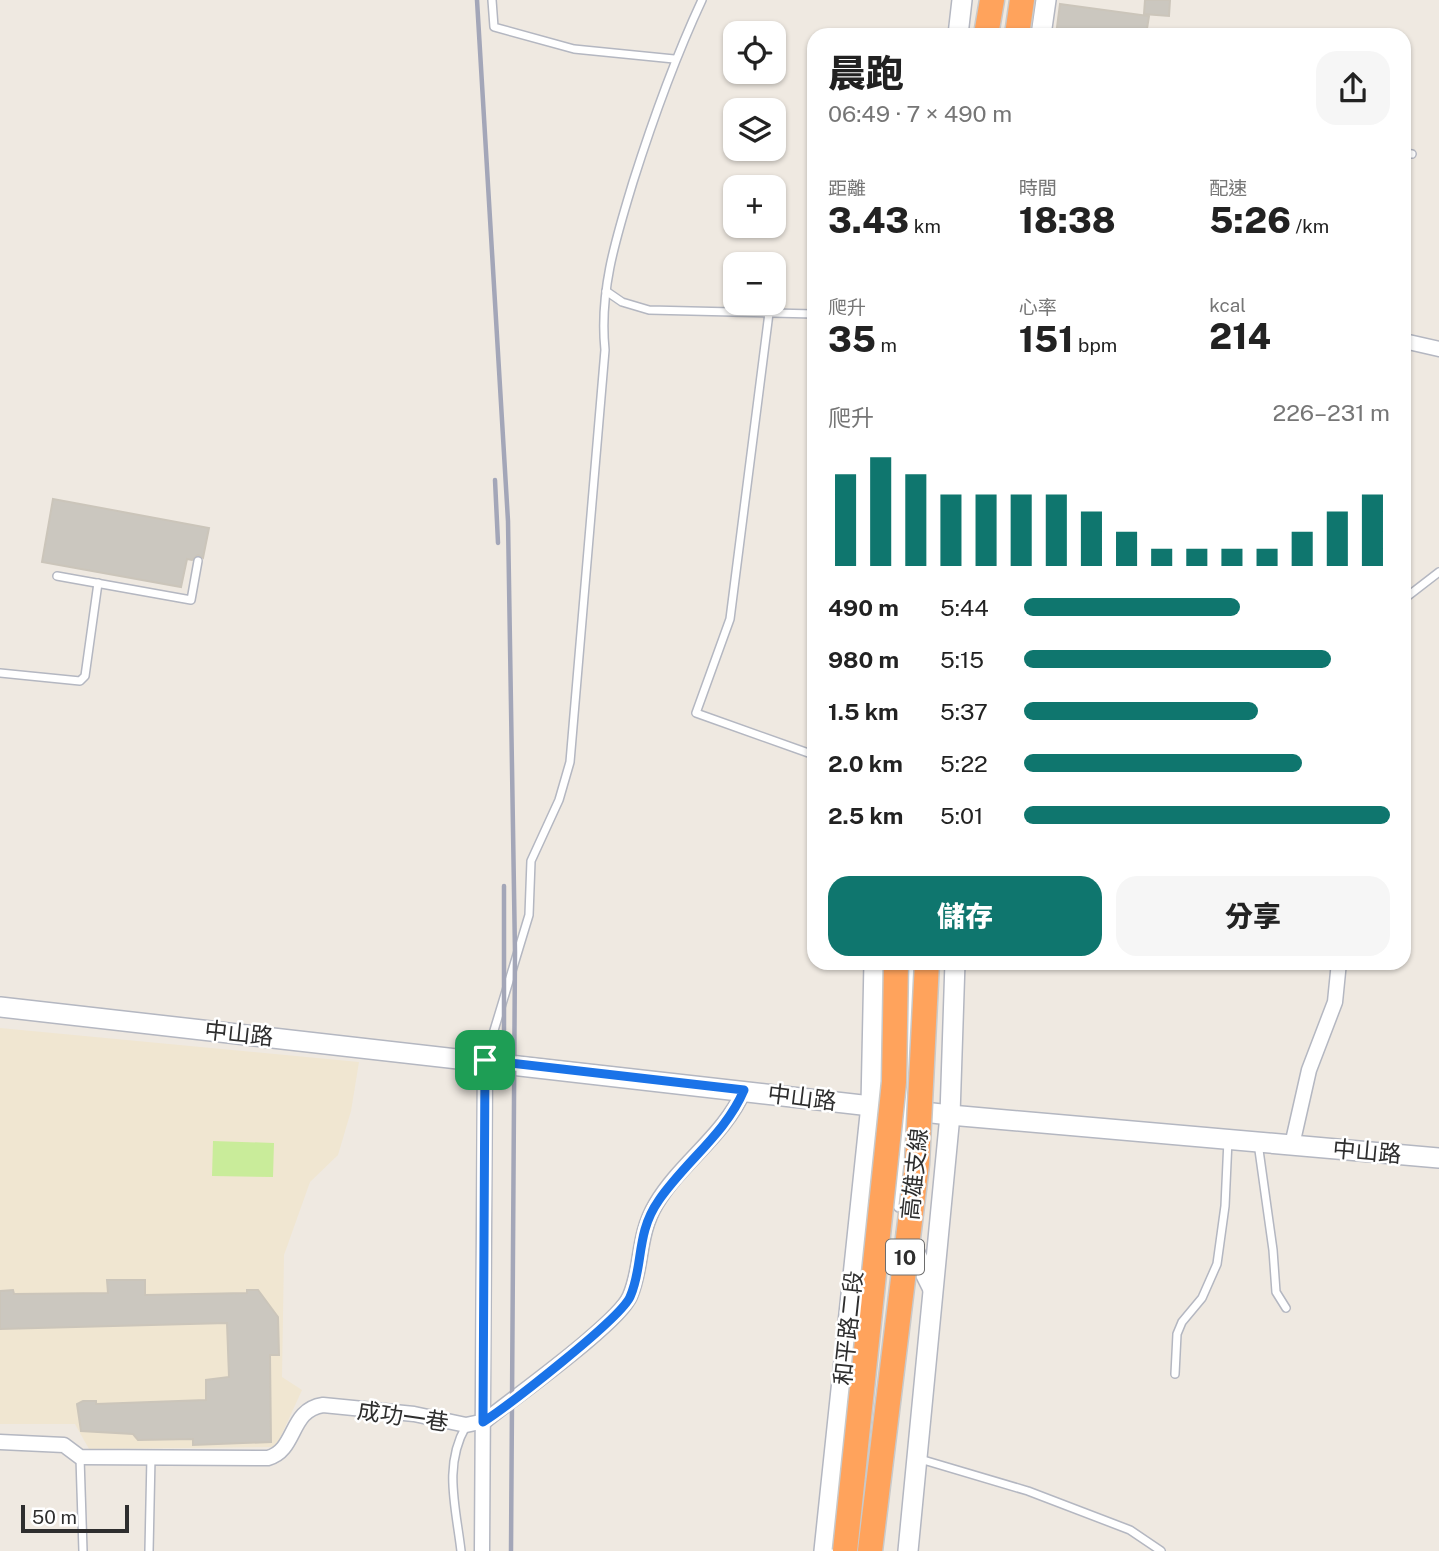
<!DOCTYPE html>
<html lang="zh-TW">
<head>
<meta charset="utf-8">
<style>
  body { margin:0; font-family:"Public Sans","Noto Sans TC",sans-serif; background:#f6f6f6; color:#222; height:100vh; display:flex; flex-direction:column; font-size:26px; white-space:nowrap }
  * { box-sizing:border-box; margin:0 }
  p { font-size:23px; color:#767676 }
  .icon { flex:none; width:38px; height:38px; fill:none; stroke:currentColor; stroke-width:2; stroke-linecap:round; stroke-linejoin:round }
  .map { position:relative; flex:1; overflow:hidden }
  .sheet { position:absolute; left:807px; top:28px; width:604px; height:942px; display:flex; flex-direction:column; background:#fff; border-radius:21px; box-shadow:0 2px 5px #0004 }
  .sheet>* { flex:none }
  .tools { position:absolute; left:723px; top:21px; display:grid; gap:14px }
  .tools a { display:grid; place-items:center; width:63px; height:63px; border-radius:14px; background:#fff; box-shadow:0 2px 5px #0004; font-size:35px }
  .scale { position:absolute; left:21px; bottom:18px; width:108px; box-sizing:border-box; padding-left:7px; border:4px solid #2e2e2e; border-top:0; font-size:19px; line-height:24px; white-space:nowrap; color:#2e2e2e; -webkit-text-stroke:5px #fff; paint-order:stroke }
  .pin { position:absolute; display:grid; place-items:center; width:60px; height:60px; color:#fff; margin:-30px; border-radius:14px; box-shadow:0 4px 10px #0006 }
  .round { display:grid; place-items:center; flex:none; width:74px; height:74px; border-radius:21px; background:#f6f6f6 }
  .summary { display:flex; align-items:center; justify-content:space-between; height:119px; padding:0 21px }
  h1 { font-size:38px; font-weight:800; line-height:52px }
  .stats { display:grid; grid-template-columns:repeat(3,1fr); gap:10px; height:119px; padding:7px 21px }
  .stats div { display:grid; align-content:center }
  .stats b { font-size:35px; font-weight:800 }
  .stats small { font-size:19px; font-weight:400 }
  .stats p { font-size:19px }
  .chart { height:196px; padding:14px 21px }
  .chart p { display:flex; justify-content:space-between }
  .chart svg { width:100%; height:126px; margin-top:7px; stroke:#0f766e; stroke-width:6 }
  .primary-button { display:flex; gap:14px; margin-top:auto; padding:14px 21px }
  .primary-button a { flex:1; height:80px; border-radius:21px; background:#0f766e; color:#fff; font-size:28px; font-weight:800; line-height:80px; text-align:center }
  .primary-button a+a { background:#f6f6f6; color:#222 }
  ul { padding:0 21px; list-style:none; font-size:23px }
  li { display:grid; grid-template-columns:112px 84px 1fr; align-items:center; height:52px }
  li i { height:18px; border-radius:9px; background:#0f766e }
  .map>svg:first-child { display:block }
  .education { fill:#f0e6d1 }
  .pitch { fill:#c9ec9a }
  .building { fill:#cbc7bf; stroke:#cbc5ba; stroke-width:2 }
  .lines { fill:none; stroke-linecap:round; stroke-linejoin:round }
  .lane-casing { stroke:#b4b7c1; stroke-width:10 }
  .street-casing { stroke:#b4b7c1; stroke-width:17 }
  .secondary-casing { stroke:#b4b7c1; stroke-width:22 }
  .highway-casing { stroke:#c9c9c9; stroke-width:27 }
  .lane { stroke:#fff; stroke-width:7 }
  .street { stroke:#fff; stroke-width:14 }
  .secondary { stroke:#fff; stroke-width:19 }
  .highway { stroke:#ffa35c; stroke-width:24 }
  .rail { stroke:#a3a6b8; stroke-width:4.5 }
  .highway-bridge-casing { stroke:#c9c9c9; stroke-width:27; stroke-linecap:butt }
  .highway-bridge { stroke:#ffa35c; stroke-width:24 }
  .route-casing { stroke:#fff; stroke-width:14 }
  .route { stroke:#1a73e8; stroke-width:9 }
  .labels { text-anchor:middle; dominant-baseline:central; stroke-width:5; stroke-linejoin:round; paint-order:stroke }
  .shield { fill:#fff; stroke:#6d6d6d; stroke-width:2 }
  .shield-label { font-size:21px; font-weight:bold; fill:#2e2e2e }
  .street-label { font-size:23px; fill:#2e2e2e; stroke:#fff }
</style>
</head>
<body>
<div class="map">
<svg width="1439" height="1551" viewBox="0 0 1439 1551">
  <rect width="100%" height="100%" fill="#efe9e1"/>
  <polygon class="education" points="0,1028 359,1062 351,1111 338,1155 310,1182 284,1255 282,1377 302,1390 276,1447 89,1449 75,1424 0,1424"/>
  <polygon class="pitch" points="213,1141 274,1143 273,1177 212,1176"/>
  <g class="building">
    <polygon points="1145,0 1170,0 1169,16 1144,14"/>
    <polygon points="1060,4 1149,16 1146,35 1056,35"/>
    <polygon points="53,499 209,528 203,558 198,555 192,560 187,559 181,587 42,562"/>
    <polygon points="107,1280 145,1280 145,1295 247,1293 247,1290 258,1290 278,1317 279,1355 270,1355 271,1442 193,1445 193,1439 138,1440 133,1434 81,1431 77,1404 83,1401 96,1401 96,1404 206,1400 206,1380 229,1377 227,1323 0,1329 0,1291 13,1290 14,1294 108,1293"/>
  </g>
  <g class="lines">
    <defs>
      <g id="lane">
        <polyline points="492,0 494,27 574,49 674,59"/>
        <polyline points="1404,153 1412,154"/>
        <polyline points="606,291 622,302 649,310 814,314"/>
        <polyline points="769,313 730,619 696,713 814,755"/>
        <polyline points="57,576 191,600 198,561"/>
        <polyline points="1404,599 1439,572"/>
        <polyline points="0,673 80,681 85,676 98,583"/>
        <path d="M485 1060 529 915 531 861 559 800 570 762 605 350C599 291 616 238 633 182 653 119 674 60 702 0"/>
        <polyline points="1258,1143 1273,1250 1276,1292 1286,1308"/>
        <polyline points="1175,1374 1177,1334 1182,1322 1202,1298 1217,1264 1225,1206 1228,1140"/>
        <polyline points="80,1458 83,1551"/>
        <polyline points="920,1459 1028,1491 1130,1530 1161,1551"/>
        <polyline points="149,1551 151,1457"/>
        <path d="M461 1551C456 1507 443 1466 466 1426"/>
      </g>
      <g id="street">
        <polyline points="1404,341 1439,349"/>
        <polyline points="1292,1145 1309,1070 1335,1002 1339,962"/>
        <path d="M0 1442 64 1445 80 1457 268 1458C297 1450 289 1410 323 1405L414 1414 466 1425 485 1421C513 1398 619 1323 630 1296 643 1266 637 1236 656 1204 681 1162 725 1135 744 1090"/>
        <polyline points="482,1551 485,1060"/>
      </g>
      <g id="secondary">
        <polyline points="958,35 962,0"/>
        <polyline points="1041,35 1046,0"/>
        <polyline points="0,1007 950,1115 1439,1158"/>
        <polyline points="902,1203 911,962"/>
        <polyline points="906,1235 932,1287"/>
        <polyline points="824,1551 871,1105 874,962"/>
        <polyline points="908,1551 950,1115 955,962"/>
      </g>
      <g id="highway">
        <polyline points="986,35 992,0"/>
        <polyline points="1017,35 1022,0"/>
      </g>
    </defs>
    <use href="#lane" class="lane-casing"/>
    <use href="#street" class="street-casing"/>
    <use href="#secondary" class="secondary-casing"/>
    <use href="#highway" class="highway-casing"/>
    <use href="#lane" class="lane"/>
    <use href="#street" class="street"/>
    <use href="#secondary" class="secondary"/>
    <use href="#highway" class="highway"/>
    <g class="rail">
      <polyline points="477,0 508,521 515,952 511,1551"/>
      <polyline points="495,480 498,543"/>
      <polyline points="504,886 504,1075"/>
    </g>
    <defs>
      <g id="highway-bridge">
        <polyline points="845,1551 894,1082 896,962"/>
        <polyline points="870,1551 917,1164 927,962"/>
      </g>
    </defs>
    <use href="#highway-bridge" class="highway-bridge-casing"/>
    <use href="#highway-bridge" class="highway-bridge"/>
  </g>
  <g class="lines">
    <defs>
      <path id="route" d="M485 1060 744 1090C726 1133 685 1162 659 1200 635 1234 644 1266 630 1297 619 1320 509 1405 483 1422Z"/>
    </defs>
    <use href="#route" class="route-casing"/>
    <use href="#route" class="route"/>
  </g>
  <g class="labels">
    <rect class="shield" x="886" y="1239.5" width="38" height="35" rx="5"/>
    <g class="shield-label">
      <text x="905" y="1257">10</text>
    </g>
    <g class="street-label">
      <text transform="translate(239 1033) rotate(6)">中山路</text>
      <text transform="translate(802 1097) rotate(7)">中山路</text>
      <text transform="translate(1367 1151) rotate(5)">中山路</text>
      <text transform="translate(914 1174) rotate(-84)">高雄支線</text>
      <text transform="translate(848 1328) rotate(-84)">和平路二段</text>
      <text transform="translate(403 1416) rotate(8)">成功一巷</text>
    </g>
  </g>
</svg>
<div class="tools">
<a><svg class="icon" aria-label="locate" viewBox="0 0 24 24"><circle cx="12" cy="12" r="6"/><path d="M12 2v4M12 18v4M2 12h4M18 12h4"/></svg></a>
<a><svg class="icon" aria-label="layers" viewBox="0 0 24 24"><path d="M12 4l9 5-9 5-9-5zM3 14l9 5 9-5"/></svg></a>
<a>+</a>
<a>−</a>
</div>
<div class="scale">50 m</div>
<div class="pin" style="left:485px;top:1060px;background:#1e9e55"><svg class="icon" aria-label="arrive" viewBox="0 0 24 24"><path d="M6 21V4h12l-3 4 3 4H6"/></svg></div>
<section class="sheet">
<div class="summary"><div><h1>晨跑</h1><p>06:49 · 7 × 490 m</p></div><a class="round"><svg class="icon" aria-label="share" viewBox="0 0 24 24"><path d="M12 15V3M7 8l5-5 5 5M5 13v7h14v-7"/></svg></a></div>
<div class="stats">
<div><p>距離</p><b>3.43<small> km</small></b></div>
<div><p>時間</p><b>18:38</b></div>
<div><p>配速</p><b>5:26<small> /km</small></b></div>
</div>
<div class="stats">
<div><p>爬升</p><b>35<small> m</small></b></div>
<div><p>心率</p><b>151<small> bpm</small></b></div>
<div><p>kcal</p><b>214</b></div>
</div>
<div class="chart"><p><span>爬升</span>226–231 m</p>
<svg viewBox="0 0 160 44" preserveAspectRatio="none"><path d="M5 44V12M15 44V6M25 44V12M35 44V19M45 44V19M55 44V19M65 44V19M75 44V25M85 44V32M95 44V38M105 44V38M115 44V38M125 44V38M135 44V32M145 44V25M155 44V19"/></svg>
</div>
<ul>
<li><b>490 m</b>5:44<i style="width:59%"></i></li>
<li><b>980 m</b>5:15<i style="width:84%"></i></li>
<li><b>1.5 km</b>5:37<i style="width:64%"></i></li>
<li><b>2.0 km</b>5:22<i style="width:76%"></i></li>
<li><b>2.5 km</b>5:01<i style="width:100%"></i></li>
</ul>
<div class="primary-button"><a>儲存</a><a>分享</a></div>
</section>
</div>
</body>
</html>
